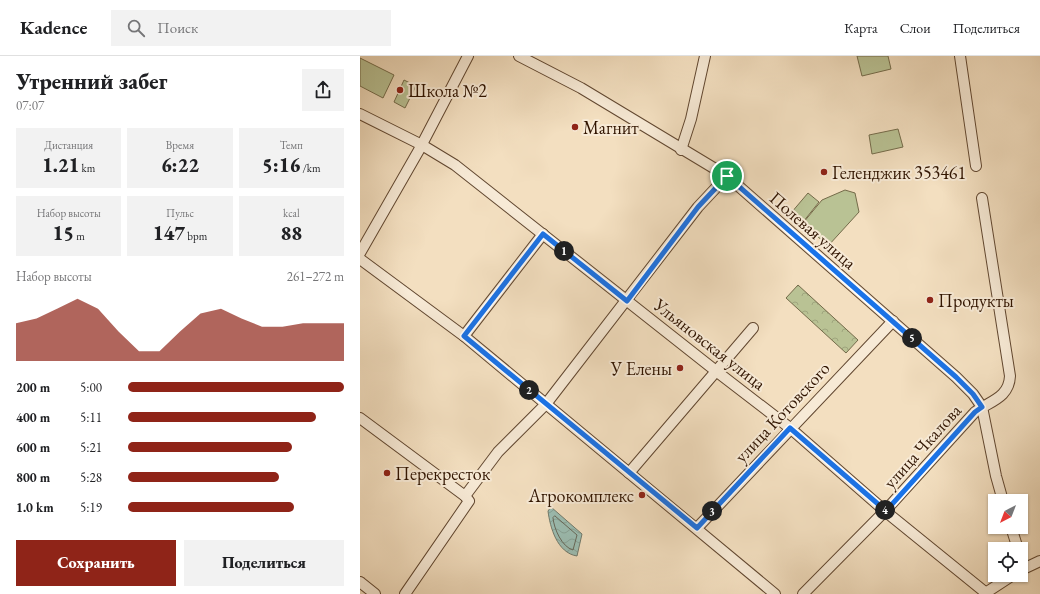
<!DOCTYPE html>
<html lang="ru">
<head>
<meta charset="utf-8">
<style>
  body { margin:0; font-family:"EB Garamond",serif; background:#f2f2f2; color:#202124; height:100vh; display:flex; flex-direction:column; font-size:15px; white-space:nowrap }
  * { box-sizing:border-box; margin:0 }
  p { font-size:13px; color:#757577 }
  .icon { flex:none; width:22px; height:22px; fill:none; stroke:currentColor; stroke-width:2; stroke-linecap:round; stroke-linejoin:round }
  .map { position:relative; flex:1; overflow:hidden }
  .panel { display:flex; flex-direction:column; background:#fff; width:360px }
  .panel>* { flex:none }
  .needle { width:26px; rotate:222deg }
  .tools { position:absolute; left:628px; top:438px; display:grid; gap:8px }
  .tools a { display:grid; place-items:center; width:40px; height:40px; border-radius:0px; background:#fff; box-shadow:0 1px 3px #0004; font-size:20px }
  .pin { position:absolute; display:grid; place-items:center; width:34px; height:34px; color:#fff; margin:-17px; border:2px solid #fff; border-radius:50%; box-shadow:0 1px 4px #0007 }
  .km { position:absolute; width:20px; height:20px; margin:-10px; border-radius:50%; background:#222; color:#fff; font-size:11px; line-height:20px; text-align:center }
  .round { display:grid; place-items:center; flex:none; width:42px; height:42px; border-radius:0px; background:#f2f2f2 }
  .overview { display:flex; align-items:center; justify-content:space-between; height:68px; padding:0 16px }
  h1 { font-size:22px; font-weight:800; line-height:30px }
  .metrics { display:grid; grid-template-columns:repeat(3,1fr); gap:6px; height:68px; padding:4px 16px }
  .metrics div { display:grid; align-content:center; border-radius:0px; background:#f2f2f2; text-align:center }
  .metrics b { font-size:20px; font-weight:800 }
  .metrics small { font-size:11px; font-weight:400 }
  .metrics p { font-size:11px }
  .chart { height:112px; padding:8px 16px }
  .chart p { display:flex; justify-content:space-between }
  .chart svg { width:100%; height:72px; margin-top:4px; fill:#8f2418; opacity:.7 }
  .primary-button { display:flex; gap:8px; margin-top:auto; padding:8px 16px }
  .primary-button a { flex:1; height:46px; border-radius:0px; background:#8f2418; color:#fff; font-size:16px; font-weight:800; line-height:46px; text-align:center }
  .primary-button a+a { background:#f2f2f2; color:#202124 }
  ul { padding:0 16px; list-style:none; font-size:13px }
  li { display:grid; grid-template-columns:64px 48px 1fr; align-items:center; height:30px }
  li i { height:10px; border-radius:5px; background:#8f2418 }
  header { display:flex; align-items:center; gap:24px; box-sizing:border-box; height:56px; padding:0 20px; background:#fff; border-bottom:1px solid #e0e0e0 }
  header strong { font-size:19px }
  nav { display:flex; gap:22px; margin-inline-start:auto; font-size:14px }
  .search { width:280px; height:36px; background:#f2f2f2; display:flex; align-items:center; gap:10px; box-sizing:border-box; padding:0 14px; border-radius:0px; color:#757577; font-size:15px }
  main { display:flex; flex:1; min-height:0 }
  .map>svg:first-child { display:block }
  .forest { fill:url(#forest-crowns); stroke:#746b4a }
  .park { fill:#b9c294; stroke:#746b4a }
  .water { fill:url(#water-waves); stroke:#70796b }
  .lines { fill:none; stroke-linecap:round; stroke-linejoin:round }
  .shore { stroke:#666859; stroke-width:1 }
  .minor-casing { stroke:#614730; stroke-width:12 }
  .minor { stroke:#f7ead6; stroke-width:10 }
  .route-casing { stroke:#fff; stroke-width:8 }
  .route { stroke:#1a73e8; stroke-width:5 }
  .poi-dot { fill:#8f2418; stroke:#f7ead6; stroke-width:1.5 }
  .labels { text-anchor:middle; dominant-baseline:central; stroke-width:4; stroke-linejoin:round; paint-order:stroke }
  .poi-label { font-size:18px; fill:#301400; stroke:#f7ead6; text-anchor:start }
  .street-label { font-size:18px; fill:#301400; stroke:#f7ead6 }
</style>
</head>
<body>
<header>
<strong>Kadence</strong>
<div class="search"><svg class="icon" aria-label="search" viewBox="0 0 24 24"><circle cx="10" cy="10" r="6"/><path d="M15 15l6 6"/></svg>Поиск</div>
<nav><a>Карта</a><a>Слои</a><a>Поделиться</a></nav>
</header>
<main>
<section class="panel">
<div class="overview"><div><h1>Утренний забег</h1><p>07:07</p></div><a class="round"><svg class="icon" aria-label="share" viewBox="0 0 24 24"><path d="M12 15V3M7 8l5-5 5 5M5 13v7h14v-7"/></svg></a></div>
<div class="metrics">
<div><p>Дистанция</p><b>1.21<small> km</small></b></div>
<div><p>Время</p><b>6:22</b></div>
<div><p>Темп</p><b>5:16<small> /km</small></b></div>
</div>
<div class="metrics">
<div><p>Набор высоты</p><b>15<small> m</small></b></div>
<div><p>Пульс</p><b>147<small> bpm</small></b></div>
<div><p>kcal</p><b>88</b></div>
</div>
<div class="chart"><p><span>Набор высоты</span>261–272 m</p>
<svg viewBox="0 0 160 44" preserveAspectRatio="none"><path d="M0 44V21L10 18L20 12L30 6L40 12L50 26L60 38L70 38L80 26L90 15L100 12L110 18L120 23L130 23L140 21L150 21L160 21V44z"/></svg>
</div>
<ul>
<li><b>200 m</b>5:00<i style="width:100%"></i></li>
<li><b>400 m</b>5:11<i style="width:87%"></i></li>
<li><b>600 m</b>5:21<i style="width:76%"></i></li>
<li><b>800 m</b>5:28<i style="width:70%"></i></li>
<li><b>1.0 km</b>5:19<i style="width:77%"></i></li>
</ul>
<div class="primary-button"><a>Сохранить</a><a>Поделиться</a></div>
</section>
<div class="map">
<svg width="680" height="538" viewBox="0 0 680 538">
  <defs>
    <pattern id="forest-crowns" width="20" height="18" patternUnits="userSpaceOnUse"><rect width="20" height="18" fill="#b9c294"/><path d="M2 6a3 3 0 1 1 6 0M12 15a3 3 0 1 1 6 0" fill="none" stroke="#9fa67e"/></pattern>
    <pattern id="water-waves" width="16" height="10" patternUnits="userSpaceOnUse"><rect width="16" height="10" fill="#9bbdb2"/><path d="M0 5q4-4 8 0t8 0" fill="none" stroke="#86a297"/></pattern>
  </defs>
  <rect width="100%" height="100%" fill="#f3dfc0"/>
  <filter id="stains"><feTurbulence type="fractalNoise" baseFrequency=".005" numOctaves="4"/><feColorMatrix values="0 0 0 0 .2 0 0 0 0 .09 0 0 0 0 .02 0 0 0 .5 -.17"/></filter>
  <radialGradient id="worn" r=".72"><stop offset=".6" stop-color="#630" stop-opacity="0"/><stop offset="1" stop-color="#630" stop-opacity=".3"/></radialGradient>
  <polygon class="forest" points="438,229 498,284 486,297 426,242"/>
  <g class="park">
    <polygon points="497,0 528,0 531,13 502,20"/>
    <polygon points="0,2 34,19 23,42 0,30"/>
    <polygon points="44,24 56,30 45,52 34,46"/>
    <polygon points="538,73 543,91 512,98 509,79"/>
    <polygon points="485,134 495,137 499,156 468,190 443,167 462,144"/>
    <polygon points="448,137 459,146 443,166 431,157"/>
  </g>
  <path class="water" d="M191 451 222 478 217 500C197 497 190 471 188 455Z"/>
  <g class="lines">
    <path class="shore" d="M195 460 217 479 213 494C202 491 194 473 193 462Z"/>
    <defs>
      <g id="minor">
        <polyline points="159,0 221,32 367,120 596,321 613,338 622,351 636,420 643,445"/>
        <polyline points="600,0 616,110"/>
        <polyline points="0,58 62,89 95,109 356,315 430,372 525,455 626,537"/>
        <polyline points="321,94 331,63 345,0"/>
        <polyline points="0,197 59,94 108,0"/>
        <polyline points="0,203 104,280 415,538"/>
        <polyline points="104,280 183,178"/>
        <polyline points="0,362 105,440 109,445 45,538"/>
        <polyline points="269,417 393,272"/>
        <polyline points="105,440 138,396 186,348 338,151 367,120"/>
        <polyline points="651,471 658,493"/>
        <polyline points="337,472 533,265"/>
        <polyline points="661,514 680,505"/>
        <polyline points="0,526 15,538"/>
        <path d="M443 538 525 455 615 356C630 345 649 342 650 320L622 142"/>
        <polyline points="624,538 653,519"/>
      </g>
    </defs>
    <use href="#minor" class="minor-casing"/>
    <use href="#minor" class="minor"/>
  </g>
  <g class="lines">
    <defs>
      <polygon id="route" points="367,120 596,321 613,338 622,351 615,356 526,455 430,372 337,472 104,280 183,178 267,245 338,151"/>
    </defs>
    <use href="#route" class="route-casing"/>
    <use href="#route" class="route"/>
  </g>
  <g class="poi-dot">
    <circle cx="40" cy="34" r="4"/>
    <circle cx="215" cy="71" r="4"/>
    <circle cx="464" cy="116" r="4"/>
    <circle cx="570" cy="244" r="4"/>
    <circle cx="320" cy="312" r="4"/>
    <circle cx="27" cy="417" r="4"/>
    <circle cx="282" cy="439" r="4"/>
  </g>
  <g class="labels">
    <g class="poi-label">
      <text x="48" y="34">Школа №2</text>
      <text x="223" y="71">Магнит</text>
      <text x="472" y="116">Геленджик 353461</text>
      <text x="578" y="244">Продукты</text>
      <text x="312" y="312" text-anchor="end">У Елены</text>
      <text x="35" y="417">Перекресток</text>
      <text x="274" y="439" text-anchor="end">Агрокомплекс</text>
    </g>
    <g class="street-label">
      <text transform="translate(453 174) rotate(41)">Полевая улица</text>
      <text transform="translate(350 288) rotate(38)">Ульяновская улица</text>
      <text transform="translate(422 356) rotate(-47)">улица Котовского</text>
      <text transform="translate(562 390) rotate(-48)">улица Чкалова</text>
    </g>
  </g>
  <rect width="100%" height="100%" filter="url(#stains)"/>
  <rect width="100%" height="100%" fill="url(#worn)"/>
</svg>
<div class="tools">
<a><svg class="needle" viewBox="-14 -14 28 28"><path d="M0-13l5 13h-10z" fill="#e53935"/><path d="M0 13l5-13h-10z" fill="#757577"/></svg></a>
<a><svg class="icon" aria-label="locate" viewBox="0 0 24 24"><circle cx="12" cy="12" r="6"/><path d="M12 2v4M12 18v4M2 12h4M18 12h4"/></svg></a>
</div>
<div class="pin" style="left:367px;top:120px;background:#1e9e55"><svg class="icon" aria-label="arrive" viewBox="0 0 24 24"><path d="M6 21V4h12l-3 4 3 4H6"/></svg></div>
<b class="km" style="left:204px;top:195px">1</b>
<b class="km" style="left:169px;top:334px">2</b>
<b class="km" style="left:352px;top:455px">3</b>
<b class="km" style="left:525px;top:454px">4</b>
<b class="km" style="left:552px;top:282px">5</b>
</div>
</main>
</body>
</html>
